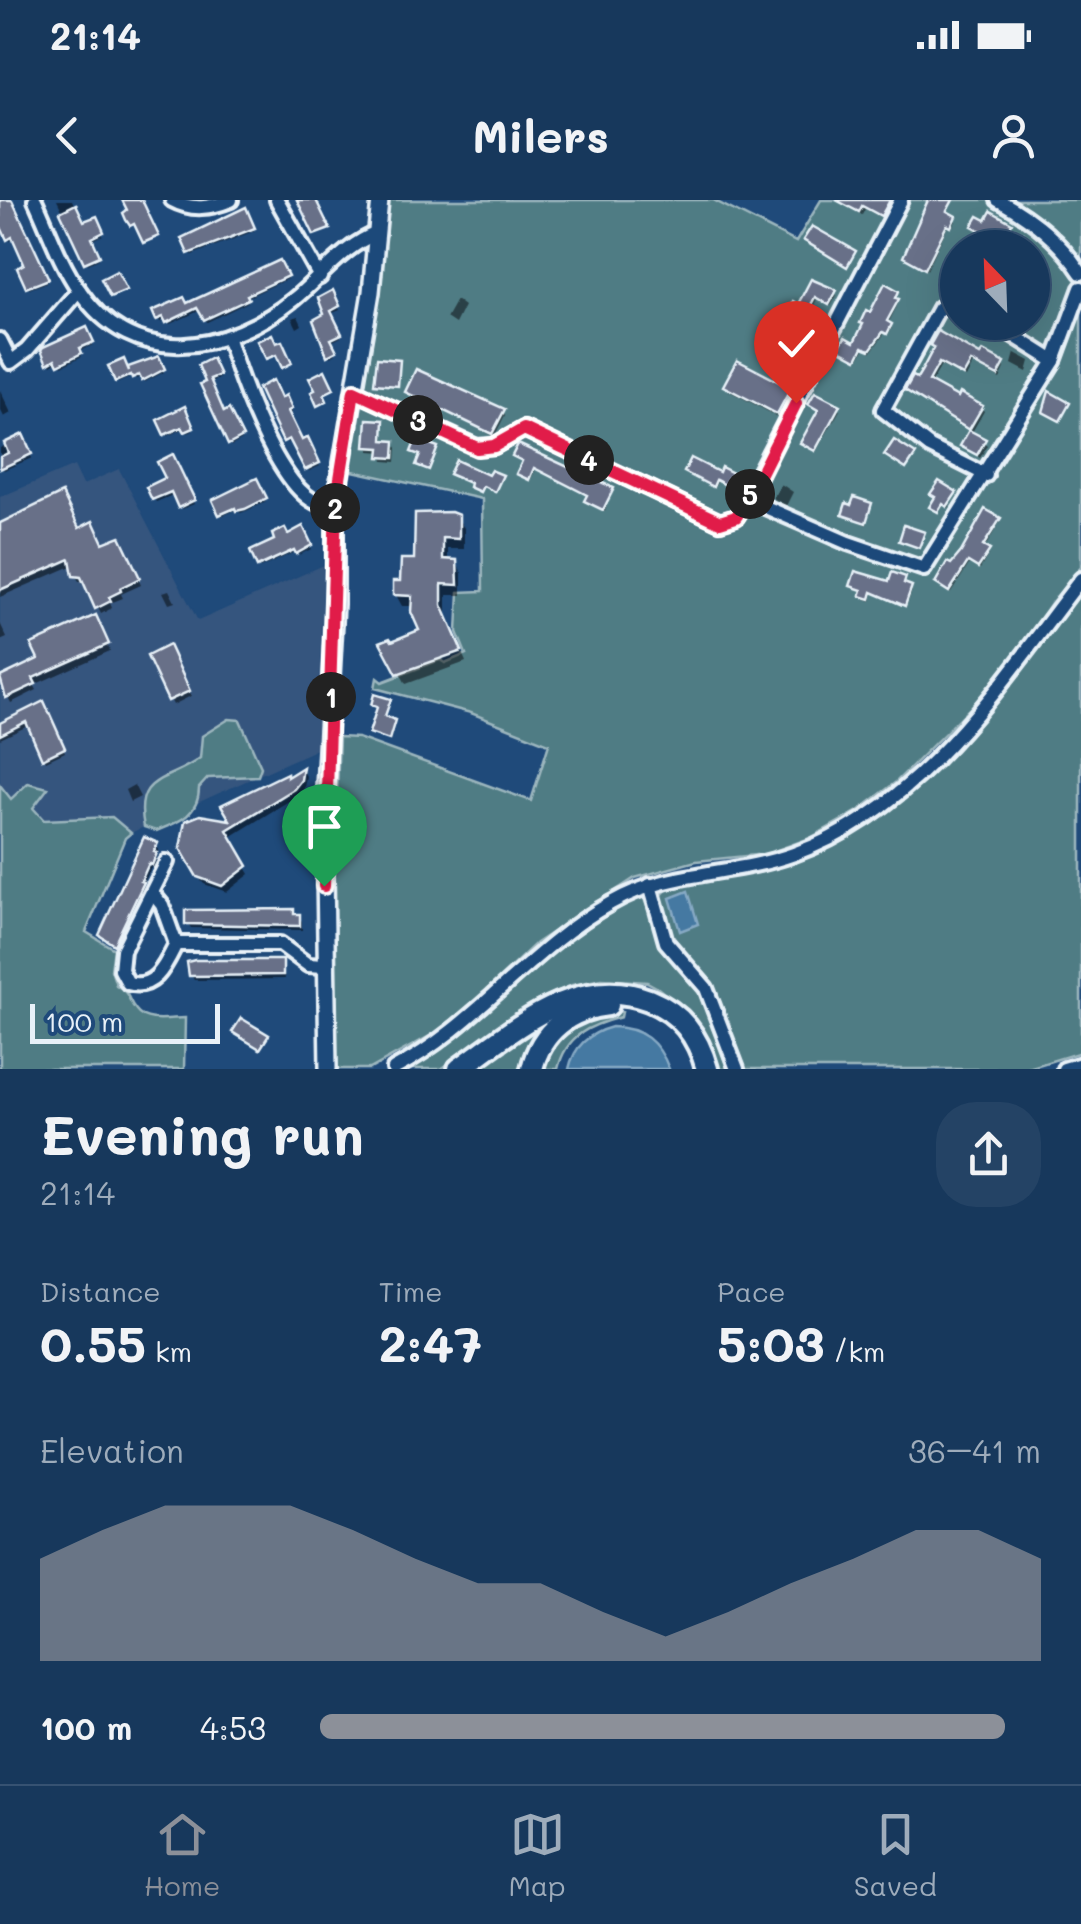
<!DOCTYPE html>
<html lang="en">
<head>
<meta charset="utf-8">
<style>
  body { margin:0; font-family:Mali,sans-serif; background:#244365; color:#f1f3f6; height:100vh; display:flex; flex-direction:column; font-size:38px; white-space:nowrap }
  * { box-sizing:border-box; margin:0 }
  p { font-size:32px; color:#9eacbb }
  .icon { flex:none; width:55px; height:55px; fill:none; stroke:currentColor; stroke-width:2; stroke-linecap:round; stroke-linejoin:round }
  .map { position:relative; height:869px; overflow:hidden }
  .sheet { display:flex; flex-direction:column; background:#17385c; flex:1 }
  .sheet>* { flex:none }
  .needle { width:65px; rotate:337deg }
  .fabs { position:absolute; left:940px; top:30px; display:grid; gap:20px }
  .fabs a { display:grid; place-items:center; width:110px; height:110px; border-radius:50%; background:#17385c; box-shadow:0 10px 40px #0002,0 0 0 2px #365272; font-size:50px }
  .scale { position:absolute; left:30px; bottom:25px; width:190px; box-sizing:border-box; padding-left:10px; border:5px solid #e8f1f8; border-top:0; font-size:28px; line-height:35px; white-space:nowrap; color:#e8f1f8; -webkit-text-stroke:8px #1f4a7a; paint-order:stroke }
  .pin { position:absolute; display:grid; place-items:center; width:85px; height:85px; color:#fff; margin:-102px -42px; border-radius:50% 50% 50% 0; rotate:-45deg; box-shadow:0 0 10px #0007 }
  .pin .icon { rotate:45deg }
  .km { position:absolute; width:50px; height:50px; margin:-25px; border-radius:50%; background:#222; color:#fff; font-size:28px; line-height:50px; text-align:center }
  .round { display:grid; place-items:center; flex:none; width:105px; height:105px; border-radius:40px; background:#244365 }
  .headline { display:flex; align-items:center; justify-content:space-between; height:170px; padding:0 40px }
  h1 { font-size:55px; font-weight:700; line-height:75px }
  .stats { display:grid; grid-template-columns:repeat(3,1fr); gap:15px; height:170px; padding:10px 40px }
  .stats div { display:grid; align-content:center }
  .stats b { font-size:50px; font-weight:700 }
  .stats small { font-size:28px; font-weight:400 }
  .stats p { font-size:28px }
  .chart { height:280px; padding:20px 40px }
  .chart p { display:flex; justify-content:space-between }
  .chart svg { width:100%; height:180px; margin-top:10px; fill:#8c9099; opacity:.7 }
  ul { padding:0 40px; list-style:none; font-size:32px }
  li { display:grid; grid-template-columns:160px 120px 1fr; align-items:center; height:75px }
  li i { height:25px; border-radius:12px; background:#8c9099 }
  .status { display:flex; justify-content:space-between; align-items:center; height:70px; padding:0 50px; background:#17385c; direction:ltr }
  .status svg { height:28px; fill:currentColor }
  header { display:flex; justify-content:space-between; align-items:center; height:130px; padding:0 40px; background:#17385c; font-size:45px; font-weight:700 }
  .dock { display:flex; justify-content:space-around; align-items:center; height:140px; border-top:2px solid #365272; background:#17385c; font-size:28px; color:#9eacbb }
  .dock a { display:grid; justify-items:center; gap:5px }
  .dock .on { color:#8c9099 }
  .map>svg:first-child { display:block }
  .built { fill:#35557e }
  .green { fill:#4f7b84; stroke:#9cb6be; stroke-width:2.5; fill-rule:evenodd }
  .water { fill:#4579a2; stroke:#86a9c4; stroke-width:2.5 }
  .shadow { fill:#0007 }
  .building { fill:#676f88; stroke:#e8f1f8; stroke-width:2.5 }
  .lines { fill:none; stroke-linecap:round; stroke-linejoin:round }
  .minor-casing { stroke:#e8f1f8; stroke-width:20 }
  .tertiary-casing { stroke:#e8f1f8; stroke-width:22 }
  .trunk-casing { stroke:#e8f1f8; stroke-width:28 }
  .minor { stroke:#1f4a7a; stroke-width:12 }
  .tertiary { stroke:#1f4a7a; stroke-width:15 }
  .trunk { stroke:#1f4a7a; stroke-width:20 }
  .route-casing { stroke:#fff; stroke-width:20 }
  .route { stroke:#e11d48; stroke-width:12 }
</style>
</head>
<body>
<div class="status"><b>21:14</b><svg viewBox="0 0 49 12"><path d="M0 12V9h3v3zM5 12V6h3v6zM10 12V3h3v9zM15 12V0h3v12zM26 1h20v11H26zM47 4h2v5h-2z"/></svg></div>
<header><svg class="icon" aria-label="back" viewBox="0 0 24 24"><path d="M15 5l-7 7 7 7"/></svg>Milers<svg class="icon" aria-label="person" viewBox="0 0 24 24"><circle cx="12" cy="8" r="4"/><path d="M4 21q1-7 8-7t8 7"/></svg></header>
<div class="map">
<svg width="1081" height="869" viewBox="0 0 1081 869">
  <rect width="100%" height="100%" fill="#1f4a7a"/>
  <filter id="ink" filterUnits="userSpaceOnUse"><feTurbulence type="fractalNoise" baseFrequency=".01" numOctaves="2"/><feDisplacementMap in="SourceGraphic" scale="20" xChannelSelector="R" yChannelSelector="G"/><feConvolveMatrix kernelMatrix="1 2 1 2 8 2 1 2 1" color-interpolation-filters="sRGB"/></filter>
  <g filter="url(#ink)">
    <polygon class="built" points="74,266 83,285 119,269 198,421 324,365 317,549 124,636 0,626 0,297"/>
    <g class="green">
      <path d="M380 0H713L796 42 821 0H1081V367L1051 403 999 479 896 582 858 611 810 638 766 654 696 661 635 678 536 743 451 824 370 869H334L330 790 339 537 358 538 531 601 549 544 471 513 375 488 377 478 382 482 440 460 445 463 466 454 457 432 459 392 483 391 482 299 348 270ZM958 48H1032V122H958Z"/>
      <polygon points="1081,387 1081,852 1025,869 742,869 714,787 670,735 661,696 672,684 842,637 960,539 1008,485"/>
      <path d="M229 519 240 520 261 567 258 576 208 578 199 588C199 615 179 622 156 631L144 627C133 574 169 582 200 558L202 536Z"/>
      <path d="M28 583 48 588 33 608 44 620 112 617 131 633 125 638 86 732 114 749 111 770 116 785C132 795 126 798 136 810 146 824 170 818 185 818L184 869H0V585L11 599Z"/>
      <path d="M636 696H643L657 733 697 785 713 822 727 869H714L707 845 686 811 658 788 647 782 602 779 572 785 540 799 441 869H410C478 826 527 760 595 716 608 708 623 702 636 696Z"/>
      <polygon points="555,810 526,869 468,869"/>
      <path d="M612 810 622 812 621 817C590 825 566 835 558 869H540L561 829Z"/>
    </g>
    <g class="water">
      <polygon points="688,691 698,724 680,731 670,698"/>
      <path d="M612 827C642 827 659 842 669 869H569C574 846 589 833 612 827Z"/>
    </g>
    <g class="shadow">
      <polygon points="0,0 10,0 48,82 29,89 20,69 28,65 15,39 10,41 0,19"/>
      <polygon points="57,0 72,0 83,25 97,21 103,35 91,41 99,59 88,64"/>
      <polygon points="853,0 894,0 884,19 865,9 862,15 853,10 850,6"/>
      <polygon points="931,0 950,4 948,14 956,21 952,28 948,26 927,70 906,57"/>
      <polygon points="245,10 254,31 192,55 184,39"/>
      <polygon points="1032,48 1040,54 1034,66 1032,65"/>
      <polygon points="279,63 287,79 246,98 248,102 207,122 201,110 170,124 167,119 160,122 155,112 186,106"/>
      <polygon points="812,83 837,95 831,106 817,99 807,118 814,124 809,133 786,119 799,107"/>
      <polygon points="897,93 898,104 888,124 892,128 888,135 885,133 871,152 865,148 858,160 843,152 841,149 855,145 871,115"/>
      <polygon points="332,94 340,110 330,114 341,137 331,142 336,154 331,157 316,121 328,115"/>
      <polygon points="456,100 464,106 455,124 446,118"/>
      <polygon points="298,116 302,125 297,128 292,118"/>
      <polygon points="86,130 93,145 79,151 82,156 62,166 59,160 51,165 44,151"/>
      <polygon points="936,149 981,158 1003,164 1005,168 1000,179 973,164 966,178 941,166 930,185 981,208 984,211 971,234 987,245 980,258 963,246 971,232 908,190 918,181"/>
      <polygon points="1015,153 1030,161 1027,172 1012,164"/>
      <polygon points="158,159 164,172 145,182 142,176 136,179 134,176 118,183 111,168 127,170"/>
      <polygon points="213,164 219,178 210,182 223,215 228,212 242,240 231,246 208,183"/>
      <polygon points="726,186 789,190 792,195 780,218 729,191"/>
      <polygon points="261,189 280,201 285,198 292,213 287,215 301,243 307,240 320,266 309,271 292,240 287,243"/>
      <polygon points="0,190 11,213 4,217 0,209"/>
      <polygon points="408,192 503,211 505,215 494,237"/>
      <polygon points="811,204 840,210 816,252 803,243 820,211"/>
      <polygon points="184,210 193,231 188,233 185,228 167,236 160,221"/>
      <polygon points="383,223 385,242 394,243 397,248 396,262 384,261 382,252 370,251 367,246"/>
      <polygon points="22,237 32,258 4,270 0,266 0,248"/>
      <polygon points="515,256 612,290 605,311 588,304 589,296 536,269 530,281 520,276 524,262"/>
      <polygon points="172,258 194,304 182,309 175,294 156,302 149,288 168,279"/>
      <polygon points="687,272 739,279 741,282 736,291 718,281 714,288"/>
      <polygon points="256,281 266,302 246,311 240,313 238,309 222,316 215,301"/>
      <polygon points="781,284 793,292 786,306 773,298"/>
      <polygon points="955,294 949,308 944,305 939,313 934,309"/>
      <polygon points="870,305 867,325 844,315"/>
      <polygon points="457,317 464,328 464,349 448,349 448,362 456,362 462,373 462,395 447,395 447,418 466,462 406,484 384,443 391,444 423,431 414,406 402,406 396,395 416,362"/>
      <polygon points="999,320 1000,322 984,349 989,354 980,369 970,363 951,393 939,385 952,367"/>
      <polygon points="0,326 78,331 102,346 119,339 141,385 121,394 123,398 110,403 112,408 101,414 86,383 79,381 75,375 74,365 0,397"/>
      <polygon points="302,330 311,349 299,355 297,351 260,368 253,353"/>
      <polygon points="904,379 904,386 912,391 906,407 873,393 871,401 865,399 864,392 853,386 891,384"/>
      <polygon points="169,390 175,402 169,404 163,392"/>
      <polygon points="0,423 7,438 0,441"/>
      <polygon points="98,424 110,451 34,485 37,490 11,503 0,480 42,461"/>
      <polygon points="168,448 191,496 173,505 150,457"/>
      <polygon points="389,501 386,519 395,524 390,541 372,533 379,509 373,505"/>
      <polygon points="44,504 65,552 46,561 30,525 0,539 0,526"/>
      <polygon points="303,570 306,576 304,588 297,596 229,638 250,674 227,692 204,684 193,671 182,644 235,623"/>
      <polygon points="134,585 140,597 130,602 125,590"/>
      <polygon points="156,645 159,650 154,668 151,667 143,685 146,689 117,748 102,735"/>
      <polygon points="293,712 302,721 302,730 191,728 188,724"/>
      <polygon points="282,763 285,779 194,780 191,775"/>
    </g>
    <g class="building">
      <polygon points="0,0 12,0 49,79 26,88 17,68 24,64 12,37 7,40 0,25"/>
      <polygon points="122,0 142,0 159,36 143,43 134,24 130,26 126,20 123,13 127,10"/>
      <polygon points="297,0 316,0 330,29 314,35"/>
      <polygon points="836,0 890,0 881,16 862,6 859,12"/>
      <polygon points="928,0 953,0 947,11 956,16 951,27 947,25 925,69 903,57"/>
      <polygon points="76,4 84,21 97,16 104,32 92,38 100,56 84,63 60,12"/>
      <polygon points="246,7 255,28 188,54 181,38"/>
      <polygon points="991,11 1012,23 1010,27 1023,33 1020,39 1037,48 1005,48 1006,44 972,26 978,16 986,20"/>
      <polygon points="812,26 856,51 847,67 803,40"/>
      <polygon points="280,60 288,76 247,95 249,99 204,120 197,108 166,123 163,117 156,120 152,111 184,97 187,103"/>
      <polygon points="117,71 127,90 110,97 101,79"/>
      <polygon points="811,79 837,90 829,105 815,97 806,115 814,120 808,132 784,119 793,101 798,104"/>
      <polygon points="885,83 899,91 896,98 899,99 887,121 892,124 887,134 883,132 870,150 863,147 857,159 838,149 845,137 854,142 863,124 860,123 866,110 870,112"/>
      <polygon points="333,90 340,106 331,111 342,134 331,139 337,151 327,156 313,120 324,114 318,98"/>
      <polygon points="87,127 94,142 80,148 82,153 58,165 55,159 47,164 41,150 43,147"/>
      <polygon points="938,131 980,155 983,151 1005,163 998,176 971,162 963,176 939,163 929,181 958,197 960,193 983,206 969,230 905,190 913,176 917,178 922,170 934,147 930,145"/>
      <polygon points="272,134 276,143 282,141 292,163 282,168 276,155 266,159 257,141"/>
      <polygon points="159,156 165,169 142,181 139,175 132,178 131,175 115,182 108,166 124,159 129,171 128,167"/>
      <polygon points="212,158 220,175 210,179 224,212 229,209 243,237 228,245 200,184 205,182 198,165"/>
      <polygon points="377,158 400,160 398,186 374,184"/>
      <polygon points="737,160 791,188 777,214 723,186"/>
      <polygon points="416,169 505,209 492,234 405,192"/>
      <polygon points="325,170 334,189 324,194 327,201 317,206 311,192 315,190 309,178"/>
      <polygon points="273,180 281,198 286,195 292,209 288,211 302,240 308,237 320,263 305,270 289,239 283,242 258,188"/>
      <polygon points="1049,191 1070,203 1060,221 1043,212"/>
      <polygon points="815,192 840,205 815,251 800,243 818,210 808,204"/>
      <polygon points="185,206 194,228 185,232 182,227 164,235 157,220"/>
      <polygon points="367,219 384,220 383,240 395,241 394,258 379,257 380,248 365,247"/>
      <polygon points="969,230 986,239 977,255 960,246"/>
      <polygon points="23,234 32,254 0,269 0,257 8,253 4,243"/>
      <polygon points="416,239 438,247 429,270 416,265 420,255 411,252"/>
      <polygon points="894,240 916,254 906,269 884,255"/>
      <polygon points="518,244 614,288 603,310 584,301 587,295 534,268 529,280 516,274 522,261 512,256"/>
      <polygon points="173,254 195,300 178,308 171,292 152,300 146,287 165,278 157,262"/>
      <polygon points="691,258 719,272 721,267 741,277 735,290 716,280 713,287 684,272"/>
      <polygon points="456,260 488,275 491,270 503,275 495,292 483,286 480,292 469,287 470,283 449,274"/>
      <polygon points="257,278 267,298 245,309 236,311 235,308 219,315 212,300"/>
      <polygon points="939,281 957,292 947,307 943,304 938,312 929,307 935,297 930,294"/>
      <polygon points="62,293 79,328 93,321 103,343 120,336 140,378 120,388 121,391 109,397 111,401 95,409 81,377 73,376 70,359 0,390 0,323"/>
      <polygon points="854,297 872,303 866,323 842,315 846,303 851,305"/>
      <polygon points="985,309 1001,318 983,346 990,350 978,368 968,362 949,392 935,383 947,362 951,364 961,352"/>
      <polygon points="451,312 459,315 459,339 443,338 443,359 457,360 458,385 442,384 442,405 462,451 397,474 380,442 390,438 392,441 419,430 411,412 412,396 393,395 393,381 400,381 401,359 414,359 415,313"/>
      <polygon points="904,325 925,332 919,348 899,341"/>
      <polygon points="303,326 312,345 296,354 294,350 257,367 250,351 274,340 272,334 285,328 288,334"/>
      <polygon points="855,371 889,381 892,372 906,377 904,383 912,386 905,406 872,392 870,399 860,396 862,390 850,386"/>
      <polygon points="96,415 109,444 33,478 36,484 6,498 0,477 38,459 31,444"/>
      <polygon points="169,445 190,491 168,501 147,456"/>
      <polygon points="374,494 391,499 385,516 395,520 389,540 369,533 377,507 371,505"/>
      <polygon points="44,501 65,548 42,559 26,522 0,535 0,523"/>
      <polygon points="303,567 301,580 294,589 227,630 248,666 222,686 197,677 180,648 185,621 200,615 230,620 221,605 287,573 287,577"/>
      <polygon points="144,637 158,643 154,652 157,653 152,665 149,663 141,681 144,682 114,745 99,735"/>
      <polygon points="294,709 294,714 300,714 300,726 185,724 185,710"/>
      <polygon points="195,760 283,760 283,775 189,776 187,762"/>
      <polygon points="241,818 269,835 260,849 232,832"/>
    </g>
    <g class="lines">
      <defs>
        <g id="minor">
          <path d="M35 0C49 30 60 63 79 90 134 171 227 153 294 99 321 77 344 45 378 33"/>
          <path d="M172 0C192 11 211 8 231 0"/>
          <polyline points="277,0 320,77"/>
          <path d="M998 0C1032 18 1060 41 1081 73"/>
          <polyline points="958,110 948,107 939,108 883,210 930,247 986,275"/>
          <polyline points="992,122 1054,161"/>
          <path d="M228 139C238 173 287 320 335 304"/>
          <polyline points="0,140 11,162 27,150 79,90"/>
          <polyline points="354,191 477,247 494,246 524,229 720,322 736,317 901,0"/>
          <polyline points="747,299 848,343 924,369 1054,161 1081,88"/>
          <path d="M167 662 123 750 121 770 128 783C155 791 166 764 176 744H280L308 765 324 766"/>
          <polyline points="650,685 666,742 706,788 737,869"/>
          <polyline points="153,694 162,705 176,744"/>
          <path d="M394 869C476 826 530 748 611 703 668 670 733 676 794 654 922 609 1002 481 1081 379"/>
          <polyline points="1064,869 1081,864"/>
        </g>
        <polyline id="tertiary" points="328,869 324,606 335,404 335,304 371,92 380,0"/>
        <g id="trunk">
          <path d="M459 869C514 830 577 772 649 800 681 813 698 836 707 869"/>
          <path d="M532 869C541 831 570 809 608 805"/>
        </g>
      </defs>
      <use href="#minor" class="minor-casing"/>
      <use href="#tertiary" class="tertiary-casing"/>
      <use href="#trunk" class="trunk-casing"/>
      <use href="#minor" class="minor"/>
      <use href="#tertiary" class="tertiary"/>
      <use href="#trunk" class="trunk"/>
    </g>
  </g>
  <g class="lines" filter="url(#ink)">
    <defs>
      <polyline id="route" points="324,686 336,304 354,191 477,248 494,246 524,229 720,322 736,317 748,299 796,203"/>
    </defs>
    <use href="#route" class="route-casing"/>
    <use href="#route" class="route"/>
  </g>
</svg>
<div class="fabs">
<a><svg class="needle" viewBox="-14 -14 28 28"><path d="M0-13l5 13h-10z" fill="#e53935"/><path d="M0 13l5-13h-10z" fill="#9eacbb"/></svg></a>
</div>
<div class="scale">100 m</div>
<div class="pin" style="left:324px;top:686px;background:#1e9e55"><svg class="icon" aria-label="arrive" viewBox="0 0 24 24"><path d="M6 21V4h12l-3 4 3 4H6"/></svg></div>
<div class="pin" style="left:796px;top:203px;background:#d93025"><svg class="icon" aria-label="check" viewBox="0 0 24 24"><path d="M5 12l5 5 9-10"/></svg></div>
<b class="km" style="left:331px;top:497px">1</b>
<b class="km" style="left:335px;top:308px">2</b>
<b class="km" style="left:418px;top:220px">3</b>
<b class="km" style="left:589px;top:260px">4</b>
<b class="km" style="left:750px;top:294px">5</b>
</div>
<section class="sheet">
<div class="headline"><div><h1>Evening run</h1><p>21:14</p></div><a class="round"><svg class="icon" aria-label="share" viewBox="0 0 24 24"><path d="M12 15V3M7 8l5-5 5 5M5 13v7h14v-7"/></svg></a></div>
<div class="stats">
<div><p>Distance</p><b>0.55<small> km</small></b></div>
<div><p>Time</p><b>2:47</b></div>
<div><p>Pace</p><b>5:03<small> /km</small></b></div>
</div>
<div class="chart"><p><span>Elevation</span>36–41 m</p>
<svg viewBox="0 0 160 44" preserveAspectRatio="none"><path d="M0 44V19L10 12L20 6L30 6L40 6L50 12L60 19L70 25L80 25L90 32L100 38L110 32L120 25L130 19L140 12L150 12L160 19V44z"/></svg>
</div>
<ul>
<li><b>100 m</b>4:53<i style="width:95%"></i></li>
</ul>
</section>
<nav class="dock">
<a class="on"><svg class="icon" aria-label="home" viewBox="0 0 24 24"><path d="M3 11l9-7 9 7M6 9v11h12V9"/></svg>Home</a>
<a><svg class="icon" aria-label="map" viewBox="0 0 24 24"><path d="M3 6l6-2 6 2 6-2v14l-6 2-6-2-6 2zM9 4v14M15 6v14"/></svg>Map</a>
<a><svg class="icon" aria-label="saved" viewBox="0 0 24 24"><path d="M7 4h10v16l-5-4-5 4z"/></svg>Saved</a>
</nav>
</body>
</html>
